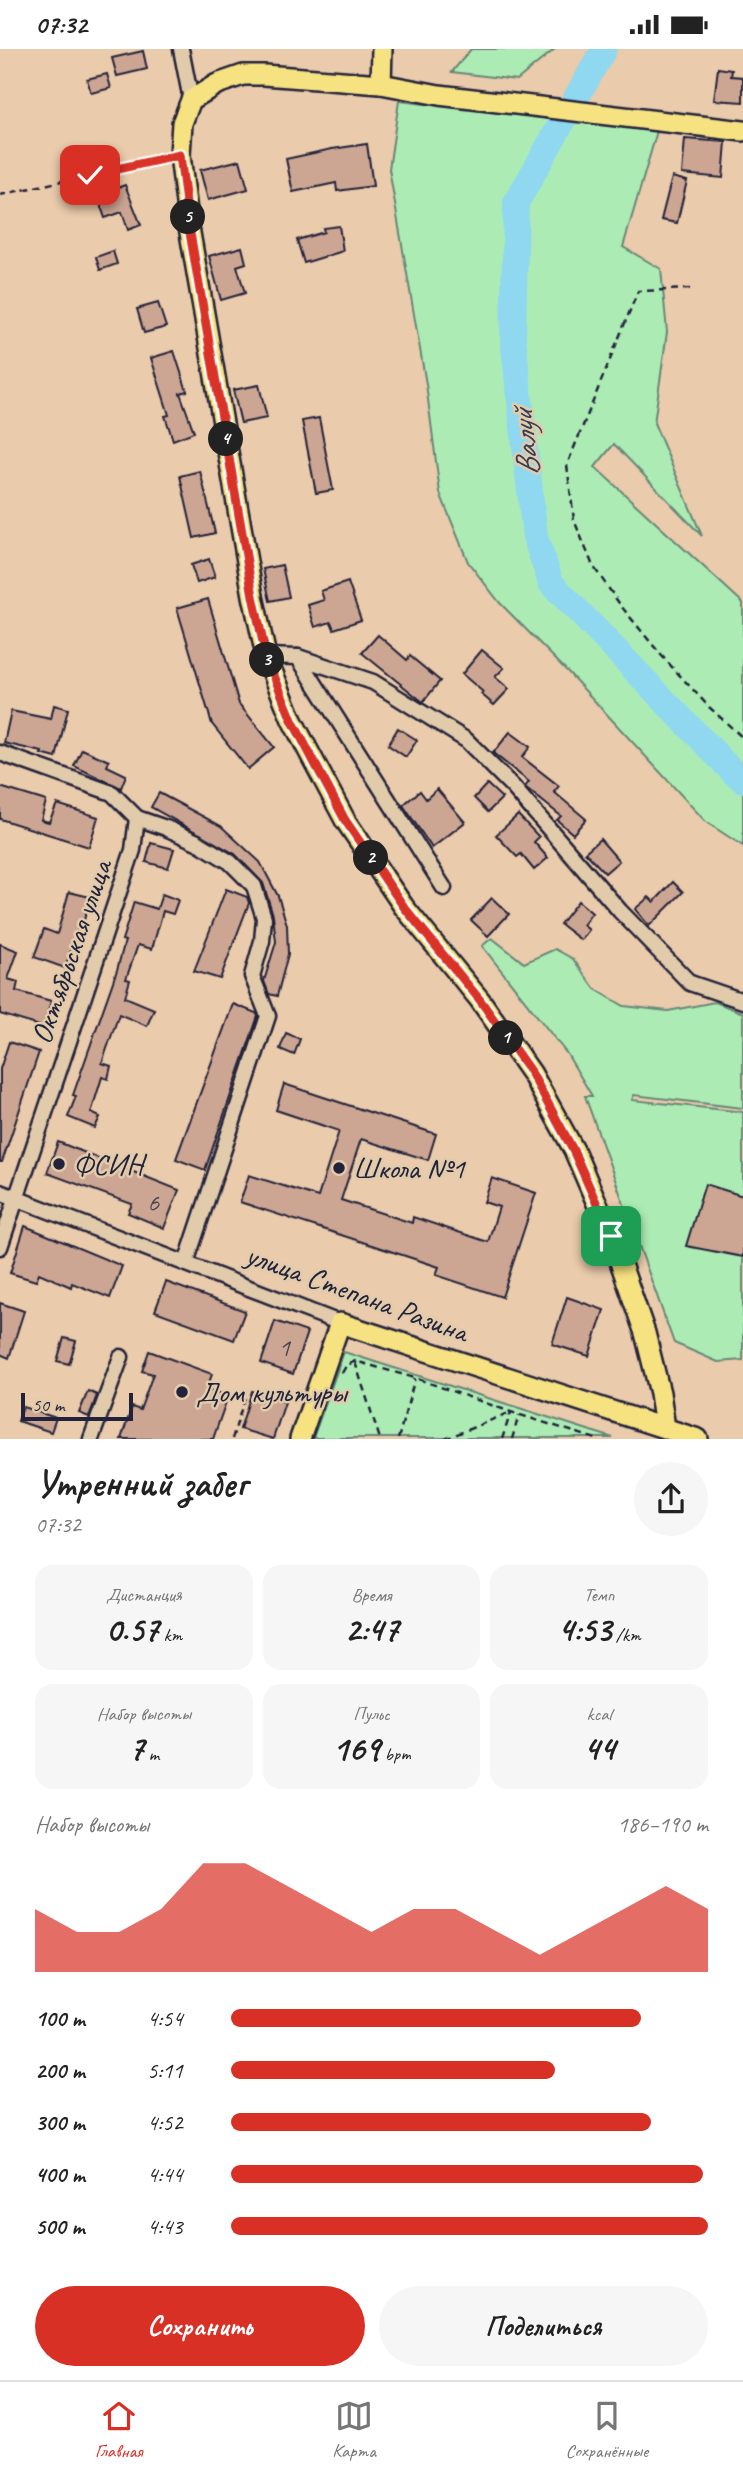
<!DOCTYPE html>
<html lang="ru">
<head>
<meta charset="utf-8">
<style>
  body { margin:0; font-family:Caveat,sans-serif; background:#f6f6f6; color:#222; height:100vh; display:flex; flex-direction:column; font-size:26px; white-space:nowrap }
  * { box-sizing:border-box; margin:0 }
  p { font-size:23px; color:#767676 }
  .icon { flex:none; width:38px; height:38px; fill:none; stroke:currentColor; stroke-width:2; stroke-linecap:round; stroke-linejoin:round }
  .map { position:relative; height:1390px; overflow:hidden }
  .details { display:flex; flex-direction:column; background:#fff; flex:1 }
  .details>* { flex:none }
  .scale { position:absolute; left:21px; bottom:18px; width:112px; box-sizing:border-box; padding-left:7px; border:4px solid #22223b; border-top:0; font-size:19px; line-height:24px; white-space:nowrap; color:#22223b; -webkit-text-stroke:5px #e2cbab; paint-order:stroke }
  .pin { position:absolute; display:grid; place-items:center; width:60px; height:60px; color:#fff; margin:-30px; border-radius:14px; box-shadow:0 4px 10px #0006 }
  .km { position:absolute; width:35px; height:35px; margin:-18px; border-radius:50%; background:#222; color:#fff; font-size:19px; line-height:35px; text-align:center }
  .round { display:grid; place-items:center; flex:none; width:74px; height:74px; border-radius:37px; background:#f6f6f6 }
  .summary { display:flex; align-items:center; justify-content:space-between; height:119px; padding:0 35px }
  h1 { font-size:38px; font-weight:700; line-height:52px }
  .metrics { display:grid; grid-template-columns:repeat(3,1fr); gap:10px; height:119px; padding:7px 35px }
  .metrics div { display:grid; align-content:center; border-radius:18px; background:#f6f6f6; text-align:center }
  .metrics b { font-size:35px; font-weight:700 }
  .metrics small { font-size:19px; font-weight:400 }
  .metrics p { font-size:19px }
  .chart { height:196px; padding:14px 35px }
  .chart p { display:flex; justify-content:space-between }
  .chart svg { width:100%; height:126px; margin-top:7px; fill:#d93025; opacity:.7 }
  .button { display:flex; gap:14px; margin-top:auto; padding:14px 35px }
  .button a { flex:1; height:80px; border-radius:42px; background:#d93025; color:#fff; font-size:28px; font-weight:700; line-height:80px; text-align:center }
  .button a+a { background:#f6f6f6; color:#222 }
  ul { padding:0 35px; list-style:none; font-size:23px }
  li { display:grid; grid-template-columns:112px 84px 1fr; align-items:center; height:52px }
  li i { height:18px; border-radius:9px; background:#d93025 }
  .status { display:flex; justify-content:space-between; align-items:center; height:49px; padding:0 35px; background:#fff; direction:ltr }
  .status svg { height:19px; fill:currentColor }
  .tab-bar { display:flex; justify-content:space-around; align-items:center; height:98px; border-top:2px solid #e0e0e0; background:#fff; font-size:19px; color:#767676 }
  .tab-bar a { display:grid; justify-items:center; gap:4px }
  .tab-bar .current { color:#d93025 }
  .map>svg:first-child { display:block }
  .green { fill:#acecb4; stroke:#678778; stroke-width:2 }
  .lines { fill:none; stroke-linecap:round; stroke-linejoin:round }
  .river { stroke:#8fd8f0; stroke-width:26 }
  .building { fill:#cda693; stroke:#22223b; stroke-width:2 }
  .minor-casing { stroke:#22223b; stroke-width:19 }
  .major-casing { stroke:#22223b; stroke-width:24 }
  .path { stroke:#22223b; stroke-width:2.5; stroke-dasharray:7 5; stroke-linecap:butt }
  .minor { stroke:#e2cbab; stroke-width:14 }
  .major { stroke:#f7e281; stroke-width:19 }
  .route-casing { stroke:#fff; stroke-width:14 }
  .route { stroke:#d93025; stroke-width:9 }
  .poi-dot { fill:#22223b; stroke:#e2cbab; stroke-width:2.5 }
  .labels { text-anchor:middle; dominant-baseline:central; stroke-width:5; stroke-linejoin:round; paint-order:stroke }
  .number-label { font-size:26px; fill:#4d4351 }
  .street-label { font-size:30px; fill:#22223b; stroke:#e2cbab }
  .poi-label { font-size:30px; fill:#22223b; stroke:#e2cbab; text-anchor:start }
  .water-label { font-size:32px; font-style:italic; fill:#323d56; stroke:#e2cbab }
</style>
</head>
<body>
<div class="status"><b>07:32</b><svg viewBox="0 0 49 12"><path d="M0 12V9h3v3zM5 12V6h3v6zM10 12V3h3v9zM15 12V0h3v12zM26 1h20v11H26zM47 4h2v5h-2z"/></svg></div>
<div class="map">
<svg width="743" height="1390" viewBox="0 0 743 1390">
  <rect width="100%" height="100%" fill="#eacbab"/>
  <filter id="ink" filterUnits="userSpaceOnUse"><feTurbulence type="fractalNoise" baseFrequency=".0143" numOctaves="2"/><feDisplacementMap in="SourceGraphic" scale="14" xChannelSelector="R" yChannelSelector="G"/><feConvolveMatrix kernelMatrix="1 2 1 2 8 2 1 2 1" color-interpolation-filters="sRGB"/></filter>
  <g filter="url(#ink)">
    <g class="green">
      <polygon points="471,0 555,0 517,31 452,23"/>
      <polygon points="399,52 657,82 623,198 661,220 667,283 654,374 702,487 614,395 595,418 743,554 743,797 706,773 567,622 500,554 468,513 440,444 426,335 389,120"/>
      <polygon points="492,889 524,914 555,900 573,910 595,940 624,957 668,962 715,953 743,964 743,1059 634,1046 632,1051 743,1063 743,1311 718,1313 674,1294 585,1047 592,1047 567,1005 482,897"/>
      <polygon points="344,1303 613,1389 313,1389"/>
    </g>
    <g class="lines">
      <polyline class="river" points="604,0 516,154 513,289 535,488 551,534 734,724 743,731"/>
    </g>
    <g class="building">
      <polygon points="143,2 147,20 117,27 112,9"/>
      <polygon points="718,19 732,21 731,27 743,28 743,53 714,51"/>
      <polygon points="107,25 111,39 91,44 87,30"/>
      <polygon points="685,90 726,93 723,129 682,125"/>
      <polygon points="367,95 373,137 337,142 336,134 293,143 286,110 332,100"/>
      <polygon points="240,111 248,140 208,151 200,121"/>
      <polygon points="672,128 687,132 677,174 661,171"/>
      <polygon points="125,136 141,176 128,181 122,163 105,169 97,146"/>
      <polygon points="339,177 343,202 304,214 297,191 324,183 323,179"/>
      <polygon points="242,198 246,214 237,217 245,244 221,251 209,207"/>
      <polygon points="113,202 117,215 100,221 96,208"/>
      <polygon points="158,254 166,278 144,284 137,260"/>
      <polygon points="174,302 187,342 180,344 194,383 173,391 165,367 169,366 151,309"/>
      <polygon points="259,336 267,369 241,374 233,341"/>
      <polygon points="319,369 333,441 316,444 302,372"/>
      <polygon points="200,422 215,484 194,489 180,427"/>
      <polygon points="209,510 215,528 197,534 191,516"/>
      <polygon points="282,516 289,548 270,552 263,520"/>
      <polygon points="348,533 361,571 334,580 331,573 315,578 308,556 324,551 321,542"/>
      <polygon points="208,550 239,655 274,698 248,720 212,675 177,559"/>
      <polygon points="378,586 407,611 410,607 440,632 423,653 362,604"/>
      <polygon points="482,601 504,619 495,628 509,640 494,656 481,645 483,643 462,625"/>
      <polygon points="54,656 68,660 56,709 41,705 42,703 4,694 11,662 51,670"/>
      <polygon points="398,679 417,691 406,708 388,696"/>
      <polygon points="510,683 530,698 522,708 559,737 554,743 586,770 573,785 557,771 561,767 525,738 529,733 493,704"/>
      <polygon points="82,700 109,712 107,717 126,726 121,739 74,717"/>
      <polygon points="487,735 502,749 488,763 474,749"/>
      <polygon points="0,738 46,752 41,771 49,773 57,755 98,768 89,798 0,770"/>
      <polygon points="437,740 465,773 432,799 403,756 420,742 426,750"/>
      <polygon points="159,744 221,777 260,813 278,847 287,876 288,905 277,947 269,945 264,932 276,893 273,866 263,834 235,805 151,758"/>
      <polygon points="518,766 539,788 534,793 548,809 534,821 521,805 517,808 496,786"/>
      <polygon points="600,790 619,812 605,824 585,803"/>
      <polygon points="151,794 174,800 168,819 146,813"/>
      <polygon points="673,833 683,843 649,877 635,860 649,848 654,853"/>
      <polygon points="226,840 247,848 249,854 220,930 194,922"/>
      <polygon points="69,843 90,848 83,875 80,874 65,919 34,908 44,880 57,885"/>
      <polygon points="162,845 178,851 173,865 163,862 152,900 138,896 126,930 130,931 125,948 154,960 147,977 119,965 102,1014 111,1017 108,1030 102,1028 91,1064 100,1068 95,1079 68,1068 76,1047 73,1046 117,921 125,892 122,891 134,853 157,860"/>
      <polygon points="492,849 509,865 488,887 471,871"/>
      <polygon points="578,852 592,864 583,876 589,881 581,891 560,875"/>
      <polygon points="0,895 18,902 8,930 18,933 16,942 51,952 43,978 0,965"/>
      <polygon points="233,955 256,964 258,967 205,1121 176,1110"/>
      <polygon points="286,984 300,990 294,1006 280,1000"/>
      <polygon points="9,993 39,1003 2,1113 0,1113 0,1020"/>
      <polygon points="284,1035 436,1085 428,1111 361,1090 341,1151 412,1174 413,1168 488,1193 499,1158 484,1153 492,1129 536,1144 502,1248 436,1226 439,1218 240,1153 249,1126 318,1148 339,1082 276,1061"/>
      <polygon points="58,1093 179,1141 164,1179 128,1164 132,1155 47,1124"/>
      <polygon points="705,1135 743,1147 743,1208 686,1197"/>
      <polygon points="25,1177 122,1217 110,1249 72,1234 71,1238 39,1224 36,1232 10,1224"/>
      <polygon points="166,1233 245,1262 234,1291 155,1262"/>
      <polygon points="567,1248 604,1261 589,1307 552,1295"/>
      <polygon points="0,1254 24,1262 9,1309 0,1305"/>
      <polygon points="275,1272 307,1283 293,1325 261,1314"/>
      <polygon points="64,1289 76,1292 69,1315 57,1312"/>
      <polygon points="149,1302 212,1325 207,1340 228,1347 213,1390 121,1390 132,1358 140,1361 153,1325 142,1322"/>
      <polygon points="88,1342 97,1346 89,1368 79,1364"/>
      <polygon points="252,1342 285,1353 273,1390 240,1380"/>
      <polygon points="23,1358 56,1369 51,1383 18,1372"/>
    </g>
    <g class="lines">
      <defs>
        <g id="minor">
          <polyline points="181,0 191,51"/>
          <polyline points="266,607 298,608 373,633 466,691 513,738 620,862 690,934 743,952"/>
          <polyline points="298,608 444,839"/>
          <polyline points="0,704 112,744 137,769 133,801 0,1198"/>
          <polyline points="137,769 166,779 197,793 230,813 254,837 264,869 262,892 252,927 268,967 186,1214"/>
          <polyline points="0,1143 340,1274"/>
          <polyline points="91,1390 121,1308"/>
        </g>
        <g id="major">
          <polyline points="381,35 382,0"/>
          <polyline points="665,1379 660,1344 645,1284 611,1187 574,1101 532,1025 480,951 404,858 345,771 292,671 266,607 253,547 189,178 180,106 182,74 191,51 217,35 243,26 264,26 381,35 439,46 743,82"/>
          <polyline points="300,1390 340,1274 698,1390"/>
        </g>
      </defs>
      <use href="#minor" class="minor-casing"/>
      <use href="#major" class="major-casing"/>
      <g class="path">
        <polyline points="0,146 164,109"/>
        <polyline points="690,240 638,242 567,416 574,471 593,517 621,557 661,606 709,658 743,689"/>
        <polyline points="355,1313 380,1390"/>
        <polyline points="342,1324 346,1317 355,1312 415,1329 511,1363 596,1390"/>
        <polyline points="232,1390 245,1348"/>
        <polyline points="398,1390 415,1329"/>
        <polyline points="445,1390 511,1363"/>
        <polyline points="502,1390 511,1363"/>
        <polyline points="512,1390 519,1366"/>
      </g>
      <use href="#minor" class="minor"/>
      <use href="#major" class="major"/>
    </g>
  </g>
  <g class="lines" filter="url(#ink)">
    <defs>
      <polyline id="route" points="90,126 180,106 189,178 253,547 266,607 292,671 345,771 404,858 480,951 532,1025 573,1101 611,1187"/>
    </defs>
    <use href="#route" class="route-casing"/>
    <use href="#route" class="route"/>
  </g>
  <g class="poi-dot">
    <circle cx="59" cy="1115" r="7"/>
    <circle cx="339" cy="1119" r="7"/>
    <circle cx="182" cy="1343" r="7"/>
  </g>
  <g class="labels">
    <g class="number-label">
      <text x="153" y="1153">6</text>
      <text x="284" y="1298">1</text>
    </g>
    <g class="street-label">
      <text transform="translate(71 903) rotate(-71)">Октябрьская улица</text>
      <text transform="translate(357 1244) rotate(20)">улица Степана Разина</text>
    </g>
    <g class="poi-label">
      <text x="73" y="1115">ФСИН</text>
      <text x="353" y="1119">Школа №1</text>
      <text x="196" y="1343">Дом культуры</text>
    </g>
    <g class="water-label">
      <text transform="translate(525 394) rotate(-96)">Валуй</text>
    </g>
  </g>
</svg>
<div class="scale">50 m</div>
<div class="pin" style="left:611px;top:1187px;background:#1e9e55"><svg class="icon" aria-label="arrive" viewBox="0 0 24 24"><path d="M6 21V4h12l-3 4 3 4H6"/></svg></div>
<div class="pin" style="left:90px;top:126px;background:#d93025"><svg class="icon" aria-label="check" viewBox="0 0 24 24"><path d="M5 12l5 5 9-10"/></svg></div>
<b class="km" style="left:506px;top:989px">1</b>
<b class="km" style="left:371px;top:809px">2</b>
<b class="km" style="left:267px;top:611px">3</b>
<b class="km" style="left:226px;top:390px">4</b>
<b class="km" style="left:188px;top:168px">5</b>
</div>
<section class="details">
<div class="summary"><div><h1>Утренний забег</h1><p>07:32</p></div><a class="round"><svg class="icon" aria-label="share" viewBox="0 0 24 24"><path d="M12 15V3M7 8l5-5 5 5M5 13v7h14v-7"/></svg></a></div>
<div class="metrics">
<div><p>Дистанция</p><b>0.57<small> km</small></b></div>
<div><p>Время</p><b>2:47</b></div>
<div><p>Темп</p><b>4:53<small> /km</small></b></div>
</div>
<div class="metrics">
<div><p>Набор высоты</p><b>7<small> m</small></b></div>
<div><p>Пульс</p><b>169<small> bpm</small></b></div>
<div><p>kcal</p><b>44</b></div>
</div>
<div class="chart"><p><span>Набор высоты</span>186–190 m</p>
<svg viewBox="0 0 160 44" preserveAspectRatio="none"><path d="M0 44V22L10 30L20 30L30 22L40 6L50 6L60 14L70 22L80 30L90 22L100 22L110 30L120 38L130 30L140 22L150 14L160 22V44z"/></svg>
</div>
<ul>
<li><b>100 m</b>4:54<i style="width:86%"></i></li>
<li><b>200 m</b>5:11<i style="width:68%"></i></li>
<li><b>300 m</b>4:52<i style="width:88%"></i></li>
<li><b>400 m</b>4:44<i style="width:99%"></i></li>
<li><b>500 m</b>4:43<i style="width:100%"></i></li>
</ul>
<div class="button"><a>Сохранить</a><a>Поделиться</a></div>
</section>
<nav class="tab-bar">
<a class="current"><svg class="icon" aria-label="home" viewBox="0 0 24 24"><path d="M3 11l9-7 9 7M6 9v11h12V9"/></svg>Главная</a>
<a><svg class="icon" aria-label="map" viewBox="0 0 24 24"><path d="M3 6l6-2 6 2 6-2v14l-6 2-6-2-6 2zM9 4v14M15 6v14"/></svg>Карта</a>
<a><svg class="icon" aria-label="saved" viewBox="0 0 24 24"><path d="M7 4h10v16l-5-4-5 4z"/></svg>Сохранённые</a>
</nav>
</body>
</html>
